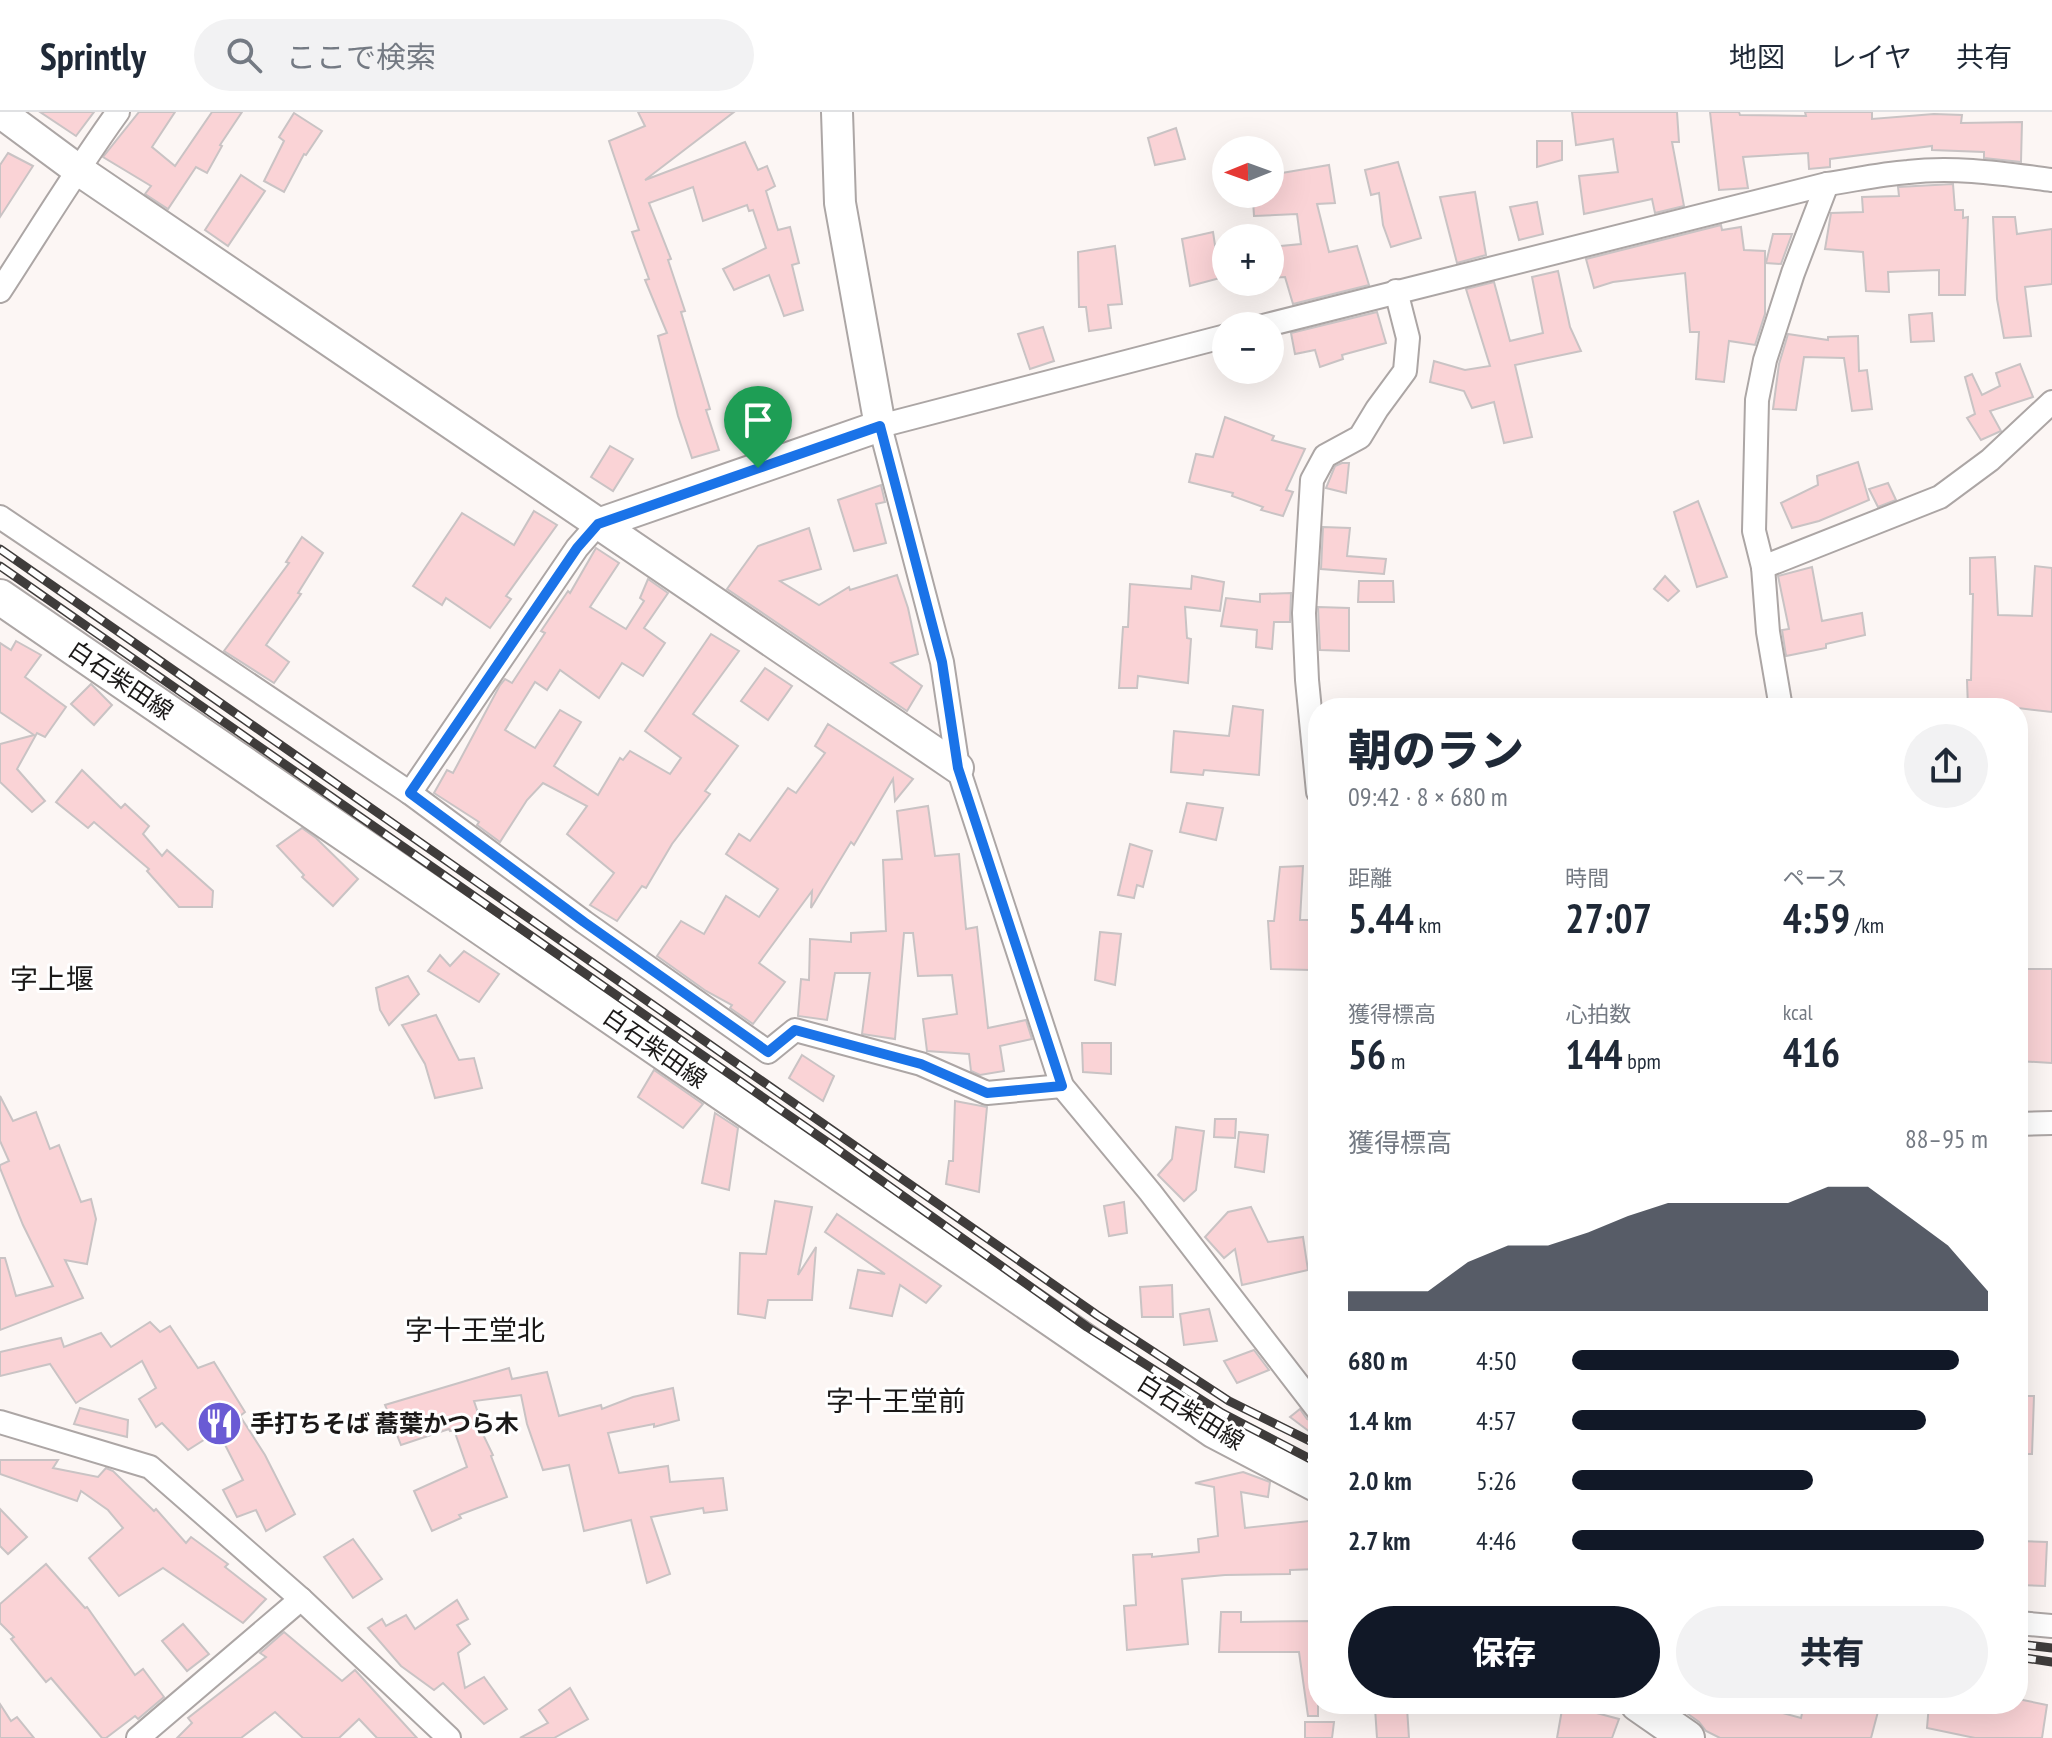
<!DOCTYPE html>
<html lang="ja">
<head>
<meta charset="utf-8">
<style>
  body { margin:0; font-family:"PT Sans Narrow","Noto Sans JP",sans-serif; background:#f2f2f3; color:#1f2937; height:100vh; display:flex; flex-direction:column; font-size:30px; white-space:nowrap }
  * { box-sizing:border-box; margin:0 }
  p { font-size:26px; color:#747a83 }
  .icon { flex:none; width:44px; height:44px; fill:none; stroke:currentColor; stroke-width:2; stroke-linecap:round; stroke-linejoin:round }
  .map { position:relative; flex:1; overflow:hidden }
  .panel { position:absolute; left:1308px; top:586px; width:720px; height:1016px; display:flex; flex-direction:column; background:#fff; border-radius:32px; box-shadow:0 8px 32px #0002 }
  .panel>* { flex:none }
  .needle { width:52px; rotate:269deg }
  .buttons { position:absolute; left:1212px; top:24px; display:grid; gap:16px }
  .buttons a { display:grid; place-items:center; width:72px; height:72px; border-radius:50%; background:#fff; box-shadow:0 8px 32px #0002; font-size:40px }
  .pin { position:absolute; display:grid; place-items:center; width:68px; height:68px; color:#fff; margin:-82px -34px; border-radius:50% 50% 50% 0; rotate:-45deg; box-shadow:0 0 8px #0007 }
  .pin .icon { rotate:45deg }
  .round { display:grid; place-items:center; flex:none; width:84px; height:84px; border-radius:42px; background:#f2f2f3 }
  .headline { display:flex; align-items:center; justify-content:space-between; height:136px; padding:0 40px }
  h1 { font-size:44px; font-weight:800; line-height:60px }
  .stats { display:grid; grid-template-columns:repeat(3,1fr); gap:12px; height:136px; padding:8px 40px }
  .stats div { display:grid; align-content:center }
  .stats b { font-size:40px; font-weight:800 }
  .stats small { font-size:22px; font-weight:400 }
  .stats p { font-size:22px }
  .chart { height:224px; padding:16px 40px }
  .chart p { display:flex; justify-content:space-between }
  .chart svg { width:100%; height:144px; margin-top:8px; fill:#111827; opacity:.7 }
  .button { display:flex; gap:16px; margin-top:auto; padding:16px 40px }
  .button a { flex:1; height:92px; border-radius:48px; background:#111827; color:#fff; font-size:32px; font-weight:800; line-height:92px; text-align:center }
  .button a+a { background:#f2f2f3; color:#1f2937 }
  ul { padding:0 40px; list-style:none; font-size:26px }
  li { display:grid; grid-template-columns:128px 96px 1fr; align-items:center; height:60px }
  li i { height:20px; border-radius:10px; background:#111827 }
  header { display:flex; align-items:center; gap:48px; box-sizing:border-box; height:112px; padding:0 40px; background:#fff; border-bottom:2px solid #e0e1e3 }
  header strong { font-size:38px }
  nav { display:flex; gap:44px; margin-inline-start:auto; font-size:28px }
  .search { width:560px; height:72px; background:#f2f2f3; display:flex; align-items:center; gap:20px; box-sizing:border-box; padding:0 28px; border-radius:44px; color:#747a83; font-size:30px }
  .map>svg:first-child { display:block }
  .building { fill:#fad3d6; stroke:#c9c3c4; stroke-width:2 }
  .lines { fill:none; stroke-linecap:round; stroke-linejoin:round }
  .street-casing { stroke:#aca6a5; stroke-width:26 }
  .secondary-casing { stroke:#aca6a5; stroke-width:34 }
  .primary-casing { stroke:#aca6a5; stroke-width:38 }
  .street { stroke:#fff; stroke-width:22 }
  .secondary { stroke:#fff; stroke-width:30 }
  .primary { stroke:#fff; stroke-width:34 }
  .rail-casing { stroke:#3f3c3b; stroke-width:9 }
  .rail { stroke:#fff; stroke-width:6; stroke-dasharray:18; stroke-linecap:butt }
  .route-casing { stroke:#fff; stroke-width:16 }
  .route { stroke:#1a73e8; stroke-width:10 }
  .labels { text-anchor:middle; dominant-baseline:central; stroke-width:6; stroke-linejoin:round; paint-order:stroke }
  .street-label { font-size:24px; fill:#1b1918; stroke:#fff }
  .poi-label { font-size:24px; font-weight:bold; fill:#1b1918; stroke:#fff; text-anchor:start }
  .quarter-label { font-size:28px; fill:#1b1918; stroke:#fff }
</style>
</head>
<body>
<header>
<strong>Sprintly</strong>
<div class="search"><svg class="icon" aria-label="search" viewBox="0 0 24 24"><circle cx="10" cy="10" r="6"/><path d="M15 15l6 6"/></svg>ここで検索</div>
<nav><a>地図</a><a>レイヤ</a><a>共有</a></nav>
</header>
<div class="map">
<svg width="2052" height="1626" viewBox="0 0 2052 1626">
  <rect width="100%" height="100%" fill="#fcf6f4"/>
  <g class="building">
    <polygon points="40,0 94,0 76,24"/>
    <polygon points="139,0 175,0 152,35 175,54 212,0 242,0 220,33 222,34 207,61 196,55 168,97 145,82 151,74 103,45"/>
    <polygon points="638,0 734,0 645,68 745,30 758,58 767,54 775,74 766,79 778,118 790,115 799,151 792,153 803,198 784,204 769,163 734,178 723,157 766,136 753,98 749,99 747,93 703,109 693,75 649,91 671,147 668,148 685,199 681,200 710,297 706,298 719,338 692,346 678,304 658,224 667,221 645,168 649,167 632,120 639,118 609,29 645,14"/>
    <polygon points="1572,0 1677,0 1679,30 1672,30 1684,94 1655,101 1652,87 1584,102 1579,64 1618,60 1613,27 1576,33"/>
    <polygon points="1710,0 1739,0 1740,3 1806,4 1805,0 1872,0 1872,7 1934,2 1962,3 1961,11 2022,10 2021,50 1984,46 1984,40 1932,38 1932,34 1830,47 1830,55 1809,57 1808,41 1743,45 1748,76 1719,78"/>
    <polygon points="294,1 322,19 306,43 304,42 284,80 264,69 284,29 279,25"/>
    <polygon points="1176,16 1185,47 1155,53 1148,26"/>
    <polygon points="1537,29 1562,29 1562,48 1537,55"/>
    <polygon points="8,41 33,54 0,105 0,53"/>
    <polygon points="1398,50 1421,126 1391,135 1383,113 1379,81 1371,83 1365,58"/>
    <polygon points="1329,53 1335,91 1317,92 1329,140 1357,134 1369,173 1293,192 1285,165 1270,166 1270,135 1301,132 1297,102 1254,104 1253,88 1263,87 1262,82 1270,82 1270,63"/>
    <polygon points="241,63 265,79 228,134 205,118"/>
    <polygon points="1953,72 1955,98 1963,98 1963,106 1968,105 1965,183 1939,183 1939,158 1888,160 1889,180 1866,179 1863,140 1825,137 1831,101 1863,100 1862,85 1899,84 1898,75"/>
    <polygon points="1475,80 1486,143 1457,151 1440,85"/>
    <polygon points="1537,90 1543,122 1519,128 1510,95"/>
    <polygon points="1993,105 2015,105 2017,122 2052,117 2052,172 2025,175 2031,224 2004,226 1997,187"/>
    <polygon points="1721,113 1722,118 1741,115 1744,138 1765,139 1765,202 1755,233 1729,229 1724,270 1696,267 1699,220 1690,220 1685,161 1613,170 1594,176 1586,147"/>
    <polygon points="1213,120 1220,166 1190,174 1182,127"/>
    <polygon points="1773,122 1792,122 1781,152 1766,151"/>
    <polygon points="1115,134 1122,192 1108,193 1111,216 1089,219 1086,195 1079,195 1078,140"/>
    <polygon points="1558,159 1570,215 1581,239 1515,253 1532,325 1504,331 1494,290 1472,296 1464,279 1430,270 1434,249 1465,258 1490,254 1466,177 1494,170 1510,229 1543,221 1532,165"/>
    <polygon points="1377,200 1386,231 1342,243 1343,247 1320,255 1315,238 1295,242 1291,221"/>
    <polygon points="1932,201 1934,229 1911,230 1909,203"/>
    <polygon points="1043,215 1054,249 1030,257 1018,222"/>
    <polygon points="1788,222 1828,228 1828,225 1858,224 1859,259 1867,258 1872,297 1852,299 1844,246 1804,245 1796,298 1773,297 1779,252"/>
    <polygon points="2020,252 2033,285 1990,299 2001,319 1981,328 1967,306 1975,302 1965,265 1972,262 1982,283 2000,274 1996,261"/>
    <polygon points="1225,305 1274,324 1272,328 1305,337 1286,378 1293,380 1283,404 1261,398 1263,395 1232,384 1233,381 1189,370 1196,342 1213,345"/>
    <polygon points="610,334 633,347 613,379 591,365"/>
    <polygon points="1858,350 1869,388 1819,409 1792,416 1781,391 1818,373 1817,364"/>
    <polygon points="1342,351 1349,351 1346,381 1326,376 1335,354"/>
    <polygon points="1888,371 1896,388 1878,395 1869,377"/>
    <polygon points="881,373 885,390 876,392 886,431 854,439 838,388"/>
    <polygon points="1698,389 1727,465 1697,475 1674,400"/>
    <polygon points="534,399 557,413 506,484 511,487 490,516 446,486 442,493 413,474 462,401 514,433"/>
    <polygon points="1323,415 1350,416 1347,444 1386,447 1384,462 1321,457"/>
    <polygon points="809,416 821,457 780,469 819,493 849,475 850,478 897,463 908,496 918,542 891,551 922,574 907,599 727,477 758,434"/>
    <polygon points="302,425 323,441 298,481 301,482 266,533 289,550 274,571 224,539 289,451 286,450"/>
    <polygon points="596,436 619,451 590,495 626,517 644,489 640,486 648,467 668,481 644,516 665,531 643,564 622,551 599,586 560,558 547,578 535,570 505,618 535,636 560,598 581,610 554,654 598,683 620,646 623,648 630,639 670,662 681,646 645,619 711,522 739,539 693,602 738,634 705,679 710,682 672,732 646,776 642,774 617,809 590,793 614,761 567,722 587,694 543,671 527,688 500,730 477,713 479,710 434,681 447,658 453,661 500,573 505,567 512,571 545,521 541,519 568,479 570,481"/>
    <polygon points="1995,445 1998,503 2032,504 2035,454 2052,456 2052,600 2018,596 1968,596 1967,568 1971,568 1973,482 1970,482 1970,446"/>
    <polygon points="1812,455 1822,509 1862,501 1865,523 1826,532 1826,536 1786,544 1782,518 1789,517 1778,464"/>
    <polygon points="1192,464 1224,470 1220,499 1185,495 1187,526 1191,527 1188,571 1138,564 1137,576 1119,576 1123,515 1128,515 1130,472 1191,477"/>
    <polygon points="1665,464 1679,479 1668,489 1654,477"/>
    <polygon points="1359,469 1393,469 1394,490 1358,490"/>
    <polygon points="1291,481 1290,510 1274,510 1272,537 1256,535 1257,518 1221,514 1226,486 1260,490 1260,482"/>
    <polygon points="1318,495 1349,496 1349,539 1320,538"/>
    <polygon points="16,529 41,543 25,565 66,595 45,625 37,621 17,657 45,689 32,700 0,670 0,632 34,623 0,600 0,531 11,538"/>
    <polygon points="765,556 792,574 768,608 741,589"/>
    <polygon points="91,572 112,593 94,613 71,592"/>
    <polygon points="1233,594 1263,598 1259,663 1204,658 1203,663 1171,660 1174,619 1229,624"/>
    <polygon points="828,612 913,667 895,689 893,667 854,733 851,730 811,796 812,779 759,851 785,870 753,912 730,896 732,893 706,879 657,844 681,809 704,822 726,784 759,805 778,777 726,742 739,722 750,729 788,676 796,681 825,641 815,634"/>
    <polygon points="82,658 121,696 125,692 149,714 143,722 162,744 167,738 213,779 212,795 179,795 147,759 149,757 94,710 88,716 56,690"/>
    <polygon points="1187,691 1223,696 1216,728 1180,720"/>
    <polygon points="928,694 935,744 959,742 966,817 977,815 988,916 1026,908 1032,927 1000,934 1004,959 980,963 971,959 969,942 927,939 923,907 957,902 952,863 918,864 913,821 904,821 895,927 862,922 870,861 835,861 827,908 798,904 801,867 809,868 810,827 851,830 851,821 886,819 883,748 902,747 897,699"/>
    <polygon points="302,716 316,726 358,767 333,794 302,765 304,763 277,734"/>
    <polygon points="1130,732 1152,739 1143,775 1137,773 1134,786 1118,783"/>
    <polygon points="1303,754 1300,808 1312,808 1311,858 1271,857 1268,809 1274,809 1280,755"/>
    <polygon points="1100,820 1121,822 1115,873 1095,868"/>
    <polygon points="464,839 499,862 479,890 428,859 440,843 450,854"/>
    <polygon points="2018,857 2052,857 2052,951 2018,949"/>
    <polygon points="408,864 419,882 389,913 380,898 376,876"/>
    <polygon points="436,903 459,948 474,946 482,976 435,986 425,952 402,913"/>
    <polygon points="1082,931 1111,931 1111,962 1083,960"/>
    <polygon points="802,943 834,964 823,989 789,966"/>
    <polygon points="654,958 703,992 683,1016 638,985"/>
    <polygon points="0,984 13,1009 36,1000 50,1037 59,1033 81,1090 91,1087 96,1107 87,1152 65,1148 83,1186 0,1218 0,1146 5,1146 16,1184 53,1174 23,1113 0,1056 0,1053 9,1049 0,1029"/>
    <polygon points="955,989 987,995 979,1080 946,1072 949,1049 953,1049"/>
    <polygon points="715,1001 738,1016 729,1078 702,1071"/>
    <polygon points="1215,1007 1236,1007 1235,1026 1214,1025"/>
    <polygon points="1176,1015 1204,1019 1196,1078 1184,1089 1158,1063 1172,1047"/>
    <polygon points="1239,1020 1268,1023 1264,1060 1235,1055"/>
    <polygon points="775,1089 812,1095 798,1163 816,1135 812,1188 768,1188 765,1206 738,1202 740,1141 766,1142"/>
    <polygon points="1124,1090 1127,1121 1109,1124 1104,1094"/>
    <polygon points="1251,1095 1268,1130 1303,1125 1308,1158 1242,1173 1235,1137 1224,1146 1205,1125 1228,1100"/>
    <polygon points="837,1102 941,1174 926,1191 900,1173 892,1204 850,1196 858,1158 885,1162 825,1120"/>
    <polygon points="1172,1173 1173,1205 1142,1205 1140,1175"/>
    <polygon points="1209,1197 1217,1229 1184,1233 1180,1202"/>
    <polygon points="150,1210 160,1220 170,1214 198,1256 214,1250 245,1300 240,1304 265,1343 295,1402 266,1419 256,1398 237,1405 223,1378 243,1368 218,1319 188,1338 162,1311 156,1315 139,1287 156,1276 142,1249 76,1291 50,1252 0,1264 0,1240 61,1226 64,1235 101,1221 111,1235"/>
    <polygon points="1254,1238 1269,1258 1237,1271 1224,1249"/>
    <polygon points="509,1256 512,1267 547,1260 559,1304 601,1293 602,1297 633,1285 673,1276 679,1308 654,1315 654,1312 608,1321 619,1361 668,1354 670,1370 723,1366 727,1398 704,1401 703,1396 651,1405 670,1462 647,1471 631,1408 584,1419 569,1353 543,1358 527,1312 521,1283 474,1289 480,1307 476,1308 493,1343 491,1344 507,1385 459,1403 461,1406 432,1419 414,1379 467,1355 454,1318 450,1319 449,1317 401,1333 385,1293"/>
    <polygon points="2018,1284 2034,1284 2032,1342 2018,1342"/>
    <polygon points="80,1296 128,1308 127,1325 74,1312"/>
    <polygon points="1300,1297 1307,1307 1318,1312 1318,1326 1290,1305"/>
    <polygon points="0,1348 58,1348 53,1356 98,1365 106,1356 113,1359 154,1399 156,1397 186,1431 191,1425 228,1452 225,1455 266,1487 243,1511 163,1456 119,1484 89,1446 123,1416 108,1398 81,1379 77,1389 0,1362"/>
    <polygon points="1243,1360 1270,1370 1268,1385 1241,1380 1245,1416 1318,1408 1318,1457 1290,1458 1290,1462 1225,1463 1182,1467 1188,1532 1127,1538 1124,1494 1136,1493 1133,1443 1152,1442 1152,1445 1199,1440 1198,1427 1218,1424 1214,1375 1195,1371"/>
    <polygon points="0,1397 27,1425 8,1442 0,1434"/>
    <polygon points="353,1427 382,1467 353,1486 324,1445"/>
    <polygon points="2018,1429 2047,1430 2045,1474 2018,1473"/>
    <polygon points="46,1452 85,1496 87,1495 135,1563 143,1557 164,1585 138,1607 135,1604 106,1626 102,1626 51,1566 46,1570 11,1527 14,1525 0,1511 0,1492"/>
    <polygon points="457,1488 468,1507 457,1513 470,1532 458,1541 465,1576 484,1565 507,1597 484,1612 443,1571 434,1578 401,1554 368,1516 382,1507 386,1514 406,1503 415,1517"/>
    <polygon points="1221,1500 1241,1500 1241,1510 1318,1509 1318,1604 1308,1604 1299,1540 1219,1540"/>
    <polygon points="183,1512 209,1542 187,1559 162,1529"/>
    <polygon points="284,1520 342,1569 355,1558 417,1626 377,1626 359,1607 339,1626 303,1626 275,1600 241,1626 177,1626 192,1611 188,1606 266,1545 260,1541"/>
    <polygon points="570,1576 588,1607 554,1626 520,1626 548,1611 539,1598"/>
    <polygon points="2018,1587 2047,1593 2042,1626 1975,1626 1927,1616 1929,1592 2018,1592"/>
    <polygon points="0,1592 11,1609 17,1605 34,1626 0,1626"/>
    <polygon points="1563,1592 1591,1592 1589,1599 1619,1607 1612,1626 1557,1626"/>
    <polygon points="1692,1592 1750,1592 1801,1606 1804,1592 1880,1592 1871,1626 1720,1626 1706,1619 1699,1610 1688,1602"/>
    <polygon points="1375,1596 1407,1596 1409,1626 1377,1626"/>
    <polygon points="1305,1610 1334,1610 1332,1626 1305,1626"/>
  </g>
  <g class="lines">
    <defs>
      <g id="street">
        <path d="M0 179C39 119 76 58 118 0"/>
        <path d="M1263 214 1827 72C1854 68 1881 62 1908 60 1955 54 2005 62 2052 68"/>
        <polyline points="1226,224 880,314 942,550 958,656 1062,974 1150,1080 1318,1298"/>
        <polyline points="0,405 410,681 584,810 768,940 795,918 921,952 987,981 1062,974"/>
        <polyline points="1763,455 1940,385 1990,348 2052,290"/>
        <polyline points="1781,596 1768,520 1763,455 1754,419 1757,288 1765,248 1793,161 1827,72"/>
        <polyline points="1318,680 1307,568 1304,501 1312,368 1325,344 1360,325 1377,297 1405,259 1408,226 1396,179"/>
        <polyline points="410,681 577,436 598,412"/>
        <polyline points="2018,1012 2052,1011"/>
        <polyline points="0,1310 150,1355 301,1487 449,1626"/>
        <polyline points="2018,1511 2052,1514"/>
        <polyline points="138,1626 301,1487"/>
      </g>
      <g id="secondary">
        <polyline points="0,0 77,57 958,656"/>
        <polyline points="598,412 880,314 840,91 837,0"/>
      </g>
      <g id="primary">
        <polyline points="0,485 1215,1319 1318,1373"/>
        <polyline points="1638,1592 1687,1626"/>
      </g>
    </defs>
    <use href="#street" class="street-casing"/>
    <use href="#secondary" class="secondary-casing"/>
    <use href="#primary" class="primary-casing"/>
    <use href="#street" class="street"/>
    <use href="#secondary" class="secondary"/>
    <use href="#primary" class="primary"/>
    <defs>
      <g id="rail">
        <polyline points="0,437 1097,1203 1229,1289 1318,1333"/>
        <polyline points="0,454 830,1032 1087,1215 1222,1301 1318,1351"/>
        <polyline points="2018,1532 2052,1536"/>
        <polyline points="2018,1545 2052,1550"/>
      </g>
    </defs>
    <use href="#rail" class="rail-casing"/>
    <use href="#rail" class="rail"/>
  </g>
  <g class="lines">
    <defs>
      <polygon id="route" points="880,314 942,550 958,656 1062,974 987,981 921,952 795,918 768,940 584,810 410,681 577,436 598,412"/>
    </defs>
    <use href="#route" class="route-casing"/>
    <use href="#route" class="route"/>
  </g>
  <defs>
    <symbol id="restaurant-disc" viewBox="-11 -11 22 22"><circle r="9.5" fill="#6a5bd4" stroke="#fff"/><path d="M-5-6h1v4h1v-4h1v4h1v-4h1v5L-1.5 .5V6h-2V.5L-5-1ZM5-6V6H3V1.5H1.5Q1.5-4 5-6Z" fill="#fff"/></symbol>
  </defs>
  <g fill-rule="evenodd">
    <use href="#restaurant-disc" x="194" y="1286" width="51" height="51"/>
  </g>
  <g class="labels">
    <g class="street-label">
      <text transform="translate(121 568) rotate(34)">白石柴田線</text>
      <text transform="translate(655 936) rotate(35)">白石柴田線</text>
      <text transform="translate(1191 1300) rotate(32)">白石柴田線</text>
    </g>
    <g class="poi-label">
      <text x="250" y="1311">手打ちそば 蕎葉かつら木</text>
    </g>
    <g class="quarter-label">
      <text x="52" y="866">字上堰</text>
      <text x="475" y="1217">字十王堂北</text>
      <text x="896" y="1288">字十王堂前</text>
    </g>
  </g>
</svg>
<div class="buttons">
<a><svg class="needle" viewBox="-14 -14 28 28"><path d="M0-13l5 13h-10z" fill="#e53935"/><path d="M0 13l5-13h-10z" fill="#747a83"/></svg></a>
<a>+</a>
<a>−</a>
</div>
<div class="pin" style="left:758px;top:356px;background:#1e9e55"><svg class="icon" aria-label="arrive" viewBox="0 0 24 24"><path d="M6 21V4h12l-3 4 3 4H6"/></svg></div>
<section class="panel">
<div class="headline"><div><h1>朝のラン</h1><p>09:42 · 8 × 680 m</p></div><a class="round"><svg class="icon" aria-label="share" viewBox="0 0 24 24"><path d="M12 15V3M7 8l5-5 5 5M5 13v7h14v-7"/></svg></a></div>
<div class="stats">
<div><p>距離</p><b>5.44<small> km</small></b></div>
<div><p>時間</p><b>27:07</b></div>
<div><p>ペース</p><b>4:59<small> /km</small></b></div>
</div>
<div class="stats">
<div><p>獲得標高</p><b>56<small> m</small></b></div>
<div><p>心拍数</p><b>144<small> bpm</small></b></div>
<div><p>kcal</p><b>416</b></div>
</div>
<div class="chart"><p><span>獲得標高</span>88–95 m</p>
<svg viewBox="0 0 160 44" preserveAspectRatio="none"><path d="M0 44V38L10 38L20 38L30 29L40 24L50 24L60 20L70 15L80 11L90 11L100 11L110 11L120 6L130 6L140 15L150 24L160 38V44z"/></svg>
</div>
<ul>
<li><b>680 m</b>4:50<i style="width:93%"></i></li>
<li><b>1.4 km</b>4:57<i style="width:85%"></i></li>
<li><b>2.0 km</b>5:26<i style="width:58%"></i></li>
<li><b>2.7 km</b>4:46<i style="width:99%"></i></li>
</ul>
<div class="button"><a>保存</a><a>共有</a></div>
</section>
</div>
</body>
</html>
